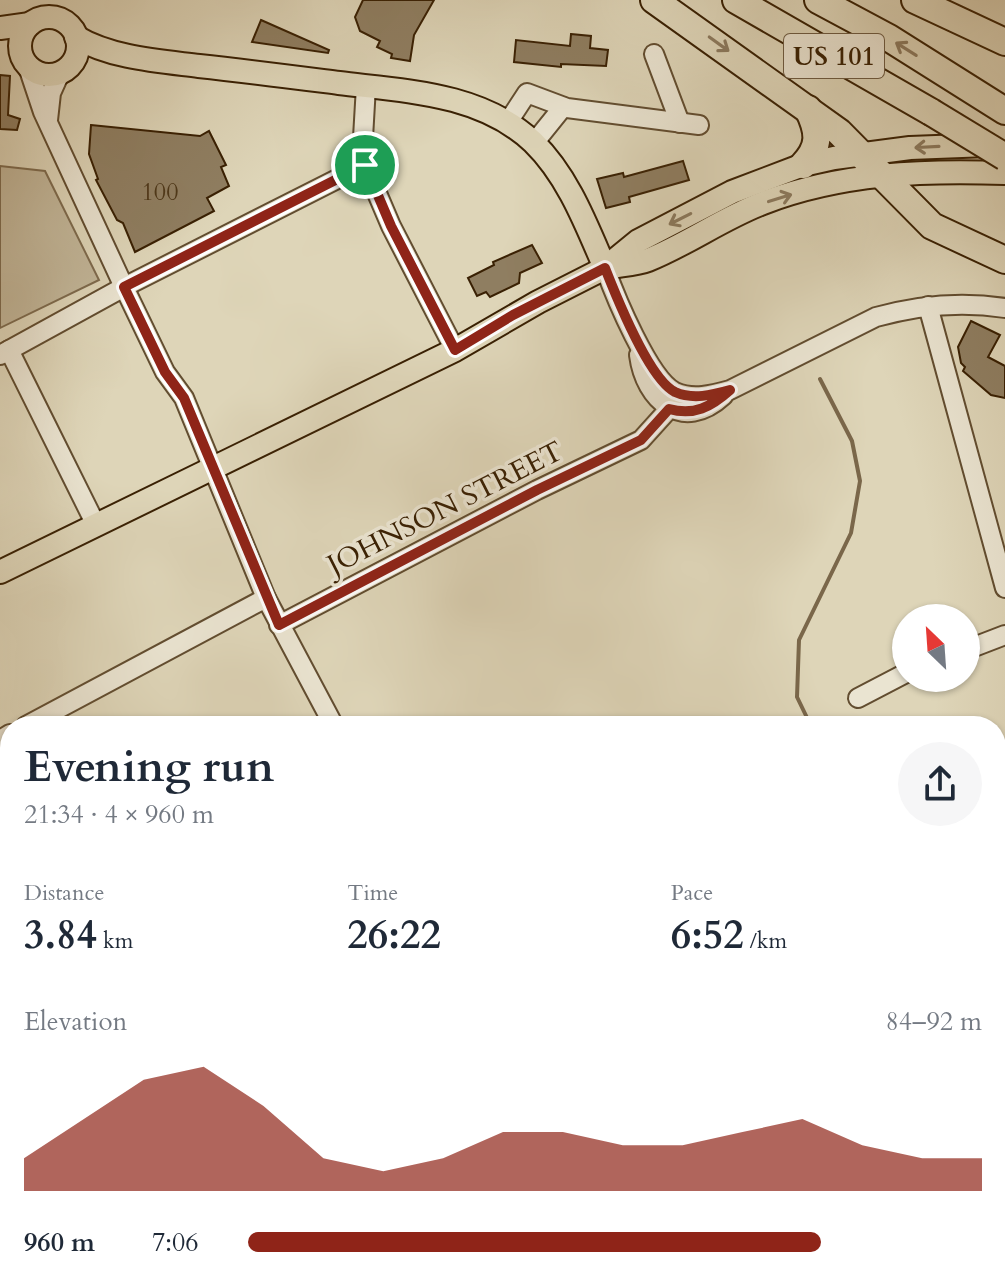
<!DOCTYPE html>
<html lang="en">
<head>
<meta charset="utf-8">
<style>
  body { margin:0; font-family:Cardo,serif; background:#f6f6f7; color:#1f2937; height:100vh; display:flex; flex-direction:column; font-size:30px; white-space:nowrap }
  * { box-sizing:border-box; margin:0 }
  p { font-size:26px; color:#747a83 }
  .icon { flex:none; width:44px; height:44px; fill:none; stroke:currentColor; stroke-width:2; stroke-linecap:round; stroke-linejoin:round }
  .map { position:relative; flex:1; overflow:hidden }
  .panel { position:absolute; left:0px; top:716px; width:1006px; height:572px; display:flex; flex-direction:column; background:#fff; border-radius:32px 32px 0 0; box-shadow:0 2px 6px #0004 }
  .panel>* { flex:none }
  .needle { width:52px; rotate:335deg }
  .controls { position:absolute; left:892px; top:604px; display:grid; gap:16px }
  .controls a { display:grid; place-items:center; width:88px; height:88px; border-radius:50%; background:#fff; box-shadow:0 2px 6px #0004; font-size:40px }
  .pin { position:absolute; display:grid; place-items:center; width:68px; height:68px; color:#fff; margin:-34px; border:4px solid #fff; border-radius:50%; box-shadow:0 2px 8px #0007 }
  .round { display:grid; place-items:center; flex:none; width:84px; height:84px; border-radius:42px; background:#f6f6f7 }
  .head { display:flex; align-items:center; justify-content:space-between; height:136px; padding:0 24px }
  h1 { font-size:44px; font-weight:700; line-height:60px }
  .metrics { display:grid; grid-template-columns:repeat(3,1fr); gap:12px; height:136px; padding:8px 24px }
  .metrics div { display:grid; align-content:center }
  .metrics b { font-size:40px; font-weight:700 }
  .metrics small { font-size:22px; font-weight:400 }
  .metrics p { font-size:22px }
  .chart { height:224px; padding:16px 24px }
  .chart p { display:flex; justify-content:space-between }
  .chart svg { width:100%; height:144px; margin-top:8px; fill:#8f2418; opacity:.7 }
  ul { padding:0 24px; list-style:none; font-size:26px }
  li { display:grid; grid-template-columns:128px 96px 1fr; align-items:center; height:60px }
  li i { height:20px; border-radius:10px; background:#8f2418 }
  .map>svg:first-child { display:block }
  .green { fill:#c2b699; stroke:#7e6b4e; stroke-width:2 }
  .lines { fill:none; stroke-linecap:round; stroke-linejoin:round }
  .stream { stroke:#7a674a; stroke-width:4 }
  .building { fill:#8f7e61; stroke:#392003; stroke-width:2 }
  .minor-casing { stroke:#624d30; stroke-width:22 }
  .major-casing { stroke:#392003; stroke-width:26 }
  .highway-casing { stroke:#392003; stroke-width:30 }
  .minor { stroke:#eae4d1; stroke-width:18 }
  .major { stroke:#ded5b8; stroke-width:22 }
  .highway { stroke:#ded5b8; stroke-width:26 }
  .rail-casing { stroke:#392003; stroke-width:7 }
  .rail { stroke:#eae4d1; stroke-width:4; stroke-dasharray:12; stroke-linecap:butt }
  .highway-bridge-casing { stroke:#392003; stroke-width:30; stroke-linecap:butt }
  .highway-bridge { stroke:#ded5b8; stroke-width:26 }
  .oneway { stroke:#8c7a5e }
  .route-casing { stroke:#fff; stroke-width:16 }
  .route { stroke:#8f2418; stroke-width:10 }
  .labels { text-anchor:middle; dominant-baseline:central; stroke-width:7; stroke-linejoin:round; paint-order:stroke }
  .number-label { font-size:24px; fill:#4e381a }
  .shield { fill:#eae4d1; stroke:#6e5b41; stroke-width:2 }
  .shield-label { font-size:26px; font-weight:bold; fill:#392003 }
  .street-label { font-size:28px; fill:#392003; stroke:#eae4d1 }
</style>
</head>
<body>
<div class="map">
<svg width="1005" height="1288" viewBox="0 0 1005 1288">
  <rect width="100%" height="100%" fill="#ded5b8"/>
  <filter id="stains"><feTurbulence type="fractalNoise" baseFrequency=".0025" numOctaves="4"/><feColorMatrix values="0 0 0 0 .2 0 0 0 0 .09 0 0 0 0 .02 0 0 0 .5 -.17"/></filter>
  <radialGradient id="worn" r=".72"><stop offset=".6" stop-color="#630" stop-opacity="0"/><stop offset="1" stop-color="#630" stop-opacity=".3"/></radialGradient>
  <polygon class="green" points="0,166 45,171 99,280 0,328"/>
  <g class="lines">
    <g class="stream">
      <polyline points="811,726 797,697 799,640 851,533 860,481 852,441 820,379"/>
      <polyline points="996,1227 1005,1269 1005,1288"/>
    </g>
  </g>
  <g class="building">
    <polygon points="363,0 434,0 414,35 410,61 391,58 392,54 377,47 380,41 360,31 355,17"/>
    <polygon points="261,20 329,50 328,53 252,42"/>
    <polygon points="571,34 591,36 590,48 608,50 606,66 561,64 561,67 514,62 516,40 570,46"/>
    <polygon points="0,75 10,76 8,115 20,119 17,130 0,129"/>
    <polygon points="91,125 200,136 209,131 226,165 221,167 229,186 207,198 214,211 135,252 123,223 117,220 96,180 98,179 89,154"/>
    <polygon points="683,161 689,180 629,197 630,202 606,208 597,179 623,173 624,177"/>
    <polygon points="532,245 542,263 520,273 519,283 490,297 486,292 477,296 468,278 494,265 493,262"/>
    <polygon points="971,321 1000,335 988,357 1005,366 1005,398 991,395 963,371 965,367 961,363 958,347"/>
  </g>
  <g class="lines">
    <defs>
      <g id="minor">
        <polyline points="654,54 680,123"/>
        <polyline points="28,67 43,112 124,287 165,372 184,398 266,598 334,726"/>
        <polyline points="366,86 362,155 365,165 391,226 455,350"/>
        <polyline points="48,120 51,93 60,73"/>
        <polyline points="508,122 527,93 567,108 699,125"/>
        <polyline points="534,143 563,107"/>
        <path d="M605 268C615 296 649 379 675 392 693 400 712 395 730 390L876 317C919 305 961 301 1005 308"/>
        <polyline points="928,306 1005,588"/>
        <polyline points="9,350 95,523"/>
        <polyline points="0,355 124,287 365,165"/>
        <path d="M639 355C645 401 683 433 723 396"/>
        <polyline points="279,625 537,490 641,440 669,409"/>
        <polyline points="966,650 1005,635"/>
        <polyline points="858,698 906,673"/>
        <polyline points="26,726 266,598"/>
        <polyline points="0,740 10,734"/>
        <polyline points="0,786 10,789"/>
        <polyline points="0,1102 10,1098"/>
        <polyline points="996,1112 1005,1108"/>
        <polyline points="996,1144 1005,1156"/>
        <polyline points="0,1269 10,1264"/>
        <polyline points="164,1288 186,1278"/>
      </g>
      <g id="major">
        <circle cx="49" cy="46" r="29"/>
        <polyline points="0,28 30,24"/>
        <path d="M76 37C111 58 159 61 199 66 246 71 292 77 339 83 405 91 481 93 533 142 568 176 586 224 605 268"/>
        <path d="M606 268C619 265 635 265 648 260 688 244 723 218 763 203 840 173 924 170 1005 173"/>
        <polyline points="0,572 455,350 538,302 605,268 638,241 732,192 803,165 834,158 910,148 988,145"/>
        <polyline points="0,1173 10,1195"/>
        <polyline points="49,1278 54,1288"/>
      </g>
      <g id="highway">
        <polyline points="654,0 839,132 932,226 1005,260"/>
        <polyline points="736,0 931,112"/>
        <polyline points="818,0 889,38 1005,111"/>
        <polyline points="915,0 1005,42"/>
        <path d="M803 165C821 146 819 132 808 109"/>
      </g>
    </defs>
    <use href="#minor" class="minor-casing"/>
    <use href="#major" class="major-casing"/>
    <use href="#highway" class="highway-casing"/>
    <use href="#minor" class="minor"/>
    <use href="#major" class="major"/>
    <use href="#highway" class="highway"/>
    <defs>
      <g id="rail">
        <polyline points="0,826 10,831"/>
        <polyline points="764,1278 781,1288"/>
      </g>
    </defs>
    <use href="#rail" class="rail-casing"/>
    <use href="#rail" class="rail"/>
    <defs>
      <polyline id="highway-bridge" points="931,112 1005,157"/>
    </defs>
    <use href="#highway-bridge" class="highway-bridge-casing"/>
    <use href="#highway-bridge" class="highway-bridge"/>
  </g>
  <defs><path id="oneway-shaft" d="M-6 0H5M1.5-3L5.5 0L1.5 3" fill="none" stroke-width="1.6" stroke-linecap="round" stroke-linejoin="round" transform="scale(2)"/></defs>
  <g class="oneway">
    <use href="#oneway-shaft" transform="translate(719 44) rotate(36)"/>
    <use href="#oneway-shaft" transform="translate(906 49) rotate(-148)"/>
    <use href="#oneway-shaft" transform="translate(927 147) rotate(177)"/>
    <use href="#oneway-shaft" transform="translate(780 198) rotate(-17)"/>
    <use href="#oneway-shaft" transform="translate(680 219) rotate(153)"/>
  </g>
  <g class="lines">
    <defs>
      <path id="route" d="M365 165 391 226 455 350 513 315 605 268C616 296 649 379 675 392 693 400 712 395 730 390 711 407 694 416 669 409L641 440 537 490 279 625 184 398 165 372 124 287Z"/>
    </defs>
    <use href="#route" class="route-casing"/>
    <use href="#route" class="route"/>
  </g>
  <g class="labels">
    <g class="number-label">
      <text x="160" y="192">100</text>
    </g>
    <rect class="shield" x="784" y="34" width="100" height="44" rx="6"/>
    <g class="shield-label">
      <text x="834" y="56">US 101</text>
    </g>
    <g class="street-label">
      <text transform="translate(445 508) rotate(-27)">JOHNSON STREET</text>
    </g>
  </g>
  <rect width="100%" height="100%" filter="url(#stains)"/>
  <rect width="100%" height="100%" fill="url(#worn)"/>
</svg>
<div class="controls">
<a><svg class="needle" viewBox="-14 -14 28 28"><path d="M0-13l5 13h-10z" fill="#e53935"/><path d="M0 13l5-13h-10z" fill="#747a83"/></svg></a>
</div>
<div class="pin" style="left:365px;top:165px;background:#1e9e55"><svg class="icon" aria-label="arrive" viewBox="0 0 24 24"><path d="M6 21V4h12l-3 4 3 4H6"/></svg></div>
<section class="panel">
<div class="head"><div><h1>Evening run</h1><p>21:34 · 4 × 960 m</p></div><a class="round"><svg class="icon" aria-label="share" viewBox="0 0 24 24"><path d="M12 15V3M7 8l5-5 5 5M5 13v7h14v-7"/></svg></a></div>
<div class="metrics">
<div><p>Distance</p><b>3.84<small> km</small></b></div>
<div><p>Time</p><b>26:22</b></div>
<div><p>Pace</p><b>6:52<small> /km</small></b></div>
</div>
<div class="chart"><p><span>Elevation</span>84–92 m</p>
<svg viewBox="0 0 160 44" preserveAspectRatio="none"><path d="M0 44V34L10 22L20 10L30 6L40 18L50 34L60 38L70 34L80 26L90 26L100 30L110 30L120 26L130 22L140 30L150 34L160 34V44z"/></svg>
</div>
<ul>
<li><b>960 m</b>7:06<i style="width:78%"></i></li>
</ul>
</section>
</div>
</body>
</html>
